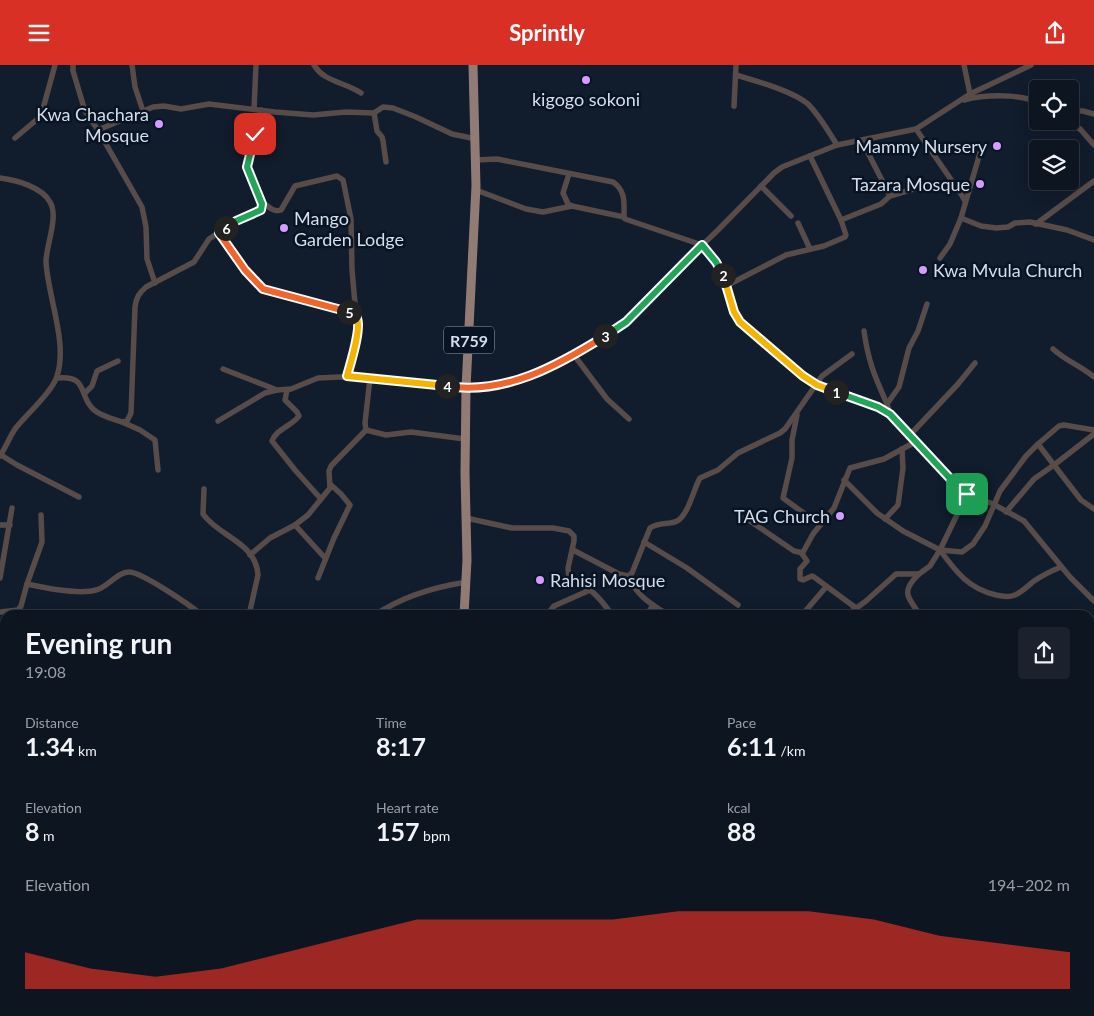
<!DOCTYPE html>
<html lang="en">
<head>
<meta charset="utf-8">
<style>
  body { margin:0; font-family:Lato,sans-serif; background:#1b222e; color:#f1f3f6; height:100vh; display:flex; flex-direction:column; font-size:19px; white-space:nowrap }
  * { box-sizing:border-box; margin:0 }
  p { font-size:16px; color:#9a9fa5 }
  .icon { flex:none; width:28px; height:28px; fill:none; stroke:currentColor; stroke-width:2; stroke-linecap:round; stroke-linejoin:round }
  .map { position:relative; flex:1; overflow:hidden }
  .sheet { position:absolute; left:0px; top:545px; width:1095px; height:406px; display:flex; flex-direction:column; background:#0d1521; border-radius:15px 15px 0 0; box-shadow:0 5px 20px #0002,0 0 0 1px #2d343f }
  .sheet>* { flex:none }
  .fabs { position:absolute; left:1029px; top:15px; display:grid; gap:10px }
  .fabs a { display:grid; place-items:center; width:50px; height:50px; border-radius:5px; background:#0d1521; box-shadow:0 5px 20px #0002,0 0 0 1px #2d343f; font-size:25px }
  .pin { position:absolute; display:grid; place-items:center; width:42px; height:42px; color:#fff; margin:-21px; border-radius:10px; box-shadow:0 2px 8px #0006 }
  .km { position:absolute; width:25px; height:25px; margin:-12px; border-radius:50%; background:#222; color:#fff; font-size:14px; line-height:25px; text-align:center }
  .round { display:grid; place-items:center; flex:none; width:52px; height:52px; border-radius:5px; background:#1b222e }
  .headline { display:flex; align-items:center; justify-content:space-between; height:85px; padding:0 25px }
  h1 { font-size:28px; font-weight:700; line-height:38px }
  .figures { display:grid; grid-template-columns:repeat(3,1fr); gap:8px; height:85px; padding:5px 25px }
  .figures div { display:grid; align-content:center }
  .figures b { font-size:25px; font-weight:700 }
  .figures small { font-size:14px; font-weight:400 }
  .figures p { font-size:14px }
  .chart { height:140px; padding:10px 25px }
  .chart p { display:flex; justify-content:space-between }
  .chart svg { width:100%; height:90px; margin-top:5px; fill:#d93025; opacity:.7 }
  header { display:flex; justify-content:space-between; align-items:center; height:65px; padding:0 25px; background:#d93025; color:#fff; font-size:22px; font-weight:700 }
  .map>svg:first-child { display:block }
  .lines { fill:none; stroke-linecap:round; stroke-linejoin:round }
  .street { stroke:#574c49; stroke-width:5.5 }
  .primary { stroke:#937b75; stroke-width:9 }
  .split-1-casing { stroke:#fff; stroke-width:10 }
  .split-2-casing { stroke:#fff; stroke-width:10 }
  .split-3-casing { stroke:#fff; stroke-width:10 }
  .split-4-casing { stroke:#fff; stroke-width:10 }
  .split-5-casing { stroke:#fff; stroke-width:10 }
  .split-6-casing { stroke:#fff; stroke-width:10 }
  .split-7-casing { stroke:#fff; stroke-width:10 }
  .split-1 { stroke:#22a559; stroke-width:6 }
  .split-2 { stroke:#f5b400; stroke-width:6 }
  .split-3 { stroke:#22a559; stroke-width:6 }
  .split-4 { stroke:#f0652b; stroke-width:6 }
  .split-5 { stroke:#f5b400; stroke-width:6 }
  .split-6 { stroke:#f0652b; stroke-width:6 }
  .split-7 { stroke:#22a559; stroke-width:6 }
  .poi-dot { fill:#d49cfc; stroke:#081323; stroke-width:2 }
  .labels { text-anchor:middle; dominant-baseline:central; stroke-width:5; stroke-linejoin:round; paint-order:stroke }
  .shield { fill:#081323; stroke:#98a0ad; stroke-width:1 }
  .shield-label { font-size:16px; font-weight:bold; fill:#d5dde8 }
  .poi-label { font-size:18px; fill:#d5dde8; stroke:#081323; text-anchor:end }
</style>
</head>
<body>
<header><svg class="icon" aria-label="menu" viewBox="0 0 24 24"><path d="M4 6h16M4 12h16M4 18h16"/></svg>Sprintly<svg class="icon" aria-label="share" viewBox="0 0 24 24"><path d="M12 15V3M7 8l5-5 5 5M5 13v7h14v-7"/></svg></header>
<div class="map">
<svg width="1094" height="951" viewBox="0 0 1094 951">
  <rect width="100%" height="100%" fill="#111c2c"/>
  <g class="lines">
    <g class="street">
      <polyline points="73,0 73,6 85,46 98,65 142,142 146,162 147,194 155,218"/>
      <polyline points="132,0 135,22 143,46"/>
      <path d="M314 0C324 17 345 17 361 28"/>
      <polyline points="964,0 970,29"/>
      <path d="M736 10C756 16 793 26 808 39 820 51 828 66 837 80"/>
      <path d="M964 35C982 30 1022 28 1038 38"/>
      <polyline points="734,41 736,0"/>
      <polyline points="254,44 256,0"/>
      <polyline points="1070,46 1083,46 1094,49"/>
      <polyline points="374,48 377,66 382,72 383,76 386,97"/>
      <polyline points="1070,56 1081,65 1094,80"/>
      <polyline points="916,64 961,129 965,136"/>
      <polyline points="98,65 153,42 164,41 181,44 209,39 275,47 313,50 346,47 374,48 383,42 393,43 416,52 452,69 476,74"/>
      <polyline points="15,73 41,51 55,0"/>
      <polyline points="862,76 890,131"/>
      <polyline points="810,91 841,155"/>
      <path d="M476 95 497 94 613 117C626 126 624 138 624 152L625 154 702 180 717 197 722 207 734 247 740 257C763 276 789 305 815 319 839 332 866 336 890 349L957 422 967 429 993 439 1024 456 1070 512 1094 536"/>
      <polyline points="569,109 563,128 568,139 572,141 624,152"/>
      <path d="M0 113C16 115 42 122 50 137 59 152 46 180 46 197 48 232 68 278 57 311 53 326 26 350 15 364 9 373 6 382 0 391"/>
      <polyline points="761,121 791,151"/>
      <polyline points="476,125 526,144 543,147 572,141"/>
      <path d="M260 135C267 140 273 148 281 145L295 121 337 111 343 115 351 154 352 205 356 250"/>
      <polyline points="961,153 981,161 996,163 1008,162 1015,158 1030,157 1067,165 1094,175"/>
      <polyline points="798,158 810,184"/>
      <polyline points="1036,159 1094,116"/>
      <path d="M219 168 245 205 263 224 356 250C363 264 351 296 347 311"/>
      <polyline points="940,193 950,179 961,153 982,81"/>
      <polyline points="726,221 786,190 824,181 845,172 846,170 841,155 881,139 890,131 924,121"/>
      <path d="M864 266C868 296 875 312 887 339"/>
      <path d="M1053 284C1066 296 1081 301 1094 312"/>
      <polyline points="574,290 607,334 629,354"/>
      <polyline points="223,304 277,325"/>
      <path d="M57 313C89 310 78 330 93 344 100 351 113 354 122 357L127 356 131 348 135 242C136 233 139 228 146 222L194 197 209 174 236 156 261 145 262 139 247 102 261 45"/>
      <path d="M287 325 285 335 297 347 299 351C292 361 276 364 272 376L295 405 321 434"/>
      <polyline points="85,328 92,321 97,306 118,296"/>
      <polyline points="890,349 887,339 899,322 909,283 918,266 927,239"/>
      <polyline points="797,350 792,375 792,393 783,433 820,460"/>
      <polyline points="218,356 265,328 277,325 291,324 318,313 362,311 466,323 504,319 541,306 574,290 626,257 663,218 718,165 774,108 782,102 837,80 916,64 970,29 1031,0"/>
      <polyline points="122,357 140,365 155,375 158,405"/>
      <polyline points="366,365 365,358 370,313"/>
      <polyline points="1094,369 1054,400 1081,435 1094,444"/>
      <polyline points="909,371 958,319 975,298"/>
      <polyline points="1,390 17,400 79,432"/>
      <polyline points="844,415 877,448 903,466 940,485 962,487 973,479 985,461 1000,426 1026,391 1038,379"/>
      <path d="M204 424 203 449C219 472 256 477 258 510L249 550"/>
      <polyline points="1006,447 1034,414 1054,400 1038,379 1059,361 1064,360 1094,365"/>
      <polyline points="739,452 750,456 794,486 803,488"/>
      <path d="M466 453 512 463H553L569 466 574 471V476L568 503 569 514C574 520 580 519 587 523 597 529 605 540 612 550"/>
      <polyline points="885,454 898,440 903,403 902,384"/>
      <polyline points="0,460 10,460"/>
      <polyline points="295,460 325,493"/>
      <polyline points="644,477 687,503 738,540"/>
      <path d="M573 485 619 509 628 511 632 508 650 463C659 457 669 460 677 456 688 451 694 423 700 413L718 405 738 388 780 368 785 364 822 311 852 289"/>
      <path d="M940 485C956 507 969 524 996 530 1003 531 1008 533 1015 530 1022 527 1028 521 1034 516 1043 510 1051 506 1061 502"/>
      <polyline points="250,490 270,473 295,460 308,450 330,423 329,406 331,401 366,365 386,370 411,367 465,374"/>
      <path d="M919 509C900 527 908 532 920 550"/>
      <path d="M628 511C638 532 650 538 668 550"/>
      <polyline points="0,513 12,443"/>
      <polyline points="318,513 334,473 350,440 341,429 331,420"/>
      <path d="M27 519C45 523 78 530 96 525 108 522 117 507 129 507 142 507 191 541 202 550"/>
      <polyline points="856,543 814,512 812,511 803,515 800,514 800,504 807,496 802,489 813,469 834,443 850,403 884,394 915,377"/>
      <polyline points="0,547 18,545 21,541 27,519 42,477 41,450"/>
      <path d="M375 550C403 531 434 522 467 517"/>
      <polyline points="547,550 554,541 590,525"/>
      <polyline points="647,550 653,540"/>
      <polyline points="802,550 826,522"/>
      <polyline points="847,550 866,536 896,509 919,509 930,501 940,485 967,429"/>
      <polyline points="1090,564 1094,563"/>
      <polyline points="0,615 5,615"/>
      <polyline points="0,691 5,681"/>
      <polyline points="0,779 5,781"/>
      <polyline points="1090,784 1094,775"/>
      <polyline points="0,841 5,832"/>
      <polyline points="1090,863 1094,881"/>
      <polyline points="0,873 5,872"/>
      <polyline points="0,883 5,891"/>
      <polyline points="1090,895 1094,897"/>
      <polyline points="37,946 39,951"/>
      <polyline points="166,946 172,951"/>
      <polyline points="635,946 639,951"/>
      <polyline points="937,946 937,951"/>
      <polyline points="1027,946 1033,951"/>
      <polyline points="570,948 582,951"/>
      <polyline points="292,951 293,946"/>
      <polyline points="835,951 837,946"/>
      <polyline points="964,951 967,946"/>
      <polyline points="1021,951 1021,946"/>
    </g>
    <g class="primary">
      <polyline points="464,550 467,495 465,408 466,323 476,121 473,0"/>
      <polyline points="405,951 406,946"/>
    </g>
  </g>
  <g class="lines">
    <defs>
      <polyline id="split-1" points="836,327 878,342 890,349 958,422 967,429"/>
      <polyline id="split-2" points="723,210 734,247 740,257 803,311 817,320 836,327"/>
      <polyline id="split-3" points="605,271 626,257 702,180 716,197 723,210"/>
      <path id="split-4" d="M447 321C505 330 557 301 605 271"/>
      <path id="split-5" d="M349 247C352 248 354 249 356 251 363 260 350 300 347 311L447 321"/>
      <polyline id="split-6" points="226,163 219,168 245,205 263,224 349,247"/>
      <polyline id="split-7" points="226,163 236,156 261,145 262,139 247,102 255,69"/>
    </defs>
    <use href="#split-1" class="split-1-casing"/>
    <use href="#split-2" class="split-2-casing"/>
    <use href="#split-3" class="split-3-casing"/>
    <use href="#split-4" class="split-4-casing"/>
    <use href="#split-5" class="split-5-casing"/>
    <use href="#split-6" class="split-6-casing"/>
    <use href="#split-7" class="split-7-casing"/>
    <use href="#split-1" class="split-1"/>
    <use href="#split-2" class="split-2"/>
    <use href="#split-3" class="split-3"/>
    <use href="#split-4" class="split-4"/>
    <use href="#split-5" class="split-5"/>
    <use href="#split-6" class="split-6"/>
    <use href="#split-7" class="split-7"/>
  </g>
  <g class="poi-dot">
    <circle cx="586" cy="15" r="5"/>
    <circle cx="159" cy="59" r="5"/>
    <circle cx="997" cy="81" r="5"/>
    <circle cx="980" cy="119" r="5"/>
    <circle cx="284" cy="163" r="5"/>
    <circle cx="923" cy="205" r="5"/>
    <circle cx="840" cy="451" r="5"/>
    <circle cx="540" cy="515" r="5"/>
  </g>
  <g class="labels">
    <rect class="shield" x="444" y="261.5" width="50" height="27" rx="4"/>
    <g class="shield-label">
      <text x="469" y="275">R759</text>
    </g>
    <g class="poi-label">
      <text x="586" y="34" text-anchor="middle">kigogo sokoni</text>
      <text x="149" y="49">Kwa Chachara<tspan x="149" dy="21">Mosque</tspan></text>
      <text x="987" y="81">Mammy Nursery</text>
      <text x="970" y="119">Tazara Mosque</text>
      <text x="294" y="153" text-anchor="start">Mango<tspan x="294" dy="21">Garden Lodge</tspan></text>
      <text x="933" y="205" text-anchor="start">Kwa Mvula Church</text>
      <text x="830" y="451">TAG Church</text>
      <text x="550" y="515" text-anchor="start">Rahisi Mosque</text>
    </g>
  </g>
</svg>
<div class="fabs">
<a><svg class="icon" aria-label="locate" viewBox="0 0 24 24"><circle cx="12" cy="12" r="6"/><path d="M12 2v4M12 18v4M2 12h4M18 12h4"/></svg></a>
<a><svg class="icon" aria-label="layers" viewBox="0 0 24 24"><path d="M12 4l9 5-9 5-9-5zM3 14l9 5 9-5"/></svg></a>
</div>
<div class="pin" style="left:967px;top:429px;background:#1e9e55"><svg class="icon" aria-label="arrive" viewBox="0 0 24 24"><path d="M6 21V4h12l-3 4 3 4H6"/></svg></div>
<div class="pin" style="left:255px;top:69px;background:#d93025"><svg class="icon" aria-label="check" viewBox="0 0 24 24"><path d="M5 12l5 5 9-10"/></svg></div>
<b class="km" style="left:836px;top:327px">1</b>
<b class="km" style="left:723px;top:210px">2</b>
<b class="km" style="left:605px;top:271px">3</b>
<b class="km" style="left:447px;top:321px">4</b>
<b class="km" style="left:349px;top:247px">5</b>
<b class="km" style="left:226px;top:163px">6</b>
<section class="sheet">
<div class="headline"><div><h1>Evening run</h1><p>19:08</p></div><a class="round"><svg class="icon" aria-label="share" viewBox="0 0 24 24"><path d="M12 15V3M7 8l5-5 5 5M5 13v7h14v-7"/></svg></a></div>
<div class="figures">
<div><p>Distance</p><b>1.34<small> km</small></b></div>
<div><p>Time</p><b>8:17</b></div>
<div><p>Pace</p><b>6:11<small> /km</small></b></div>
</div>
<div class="figures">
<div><p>Elevation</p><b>8<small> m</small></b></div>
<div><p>Heart rate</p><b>157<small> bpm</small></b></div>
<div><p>kcal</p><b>88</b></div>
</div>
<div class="chart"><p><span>Elevation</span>194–202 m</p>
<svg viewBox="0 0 160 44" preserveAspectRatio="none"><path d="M0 44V26L10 34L20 38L30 34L40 26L50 18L60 10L70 10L80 10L90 10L100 6L110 6L120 6L130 10L140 18L150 22L160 26V44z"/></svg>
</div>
</section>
</div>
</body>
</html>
